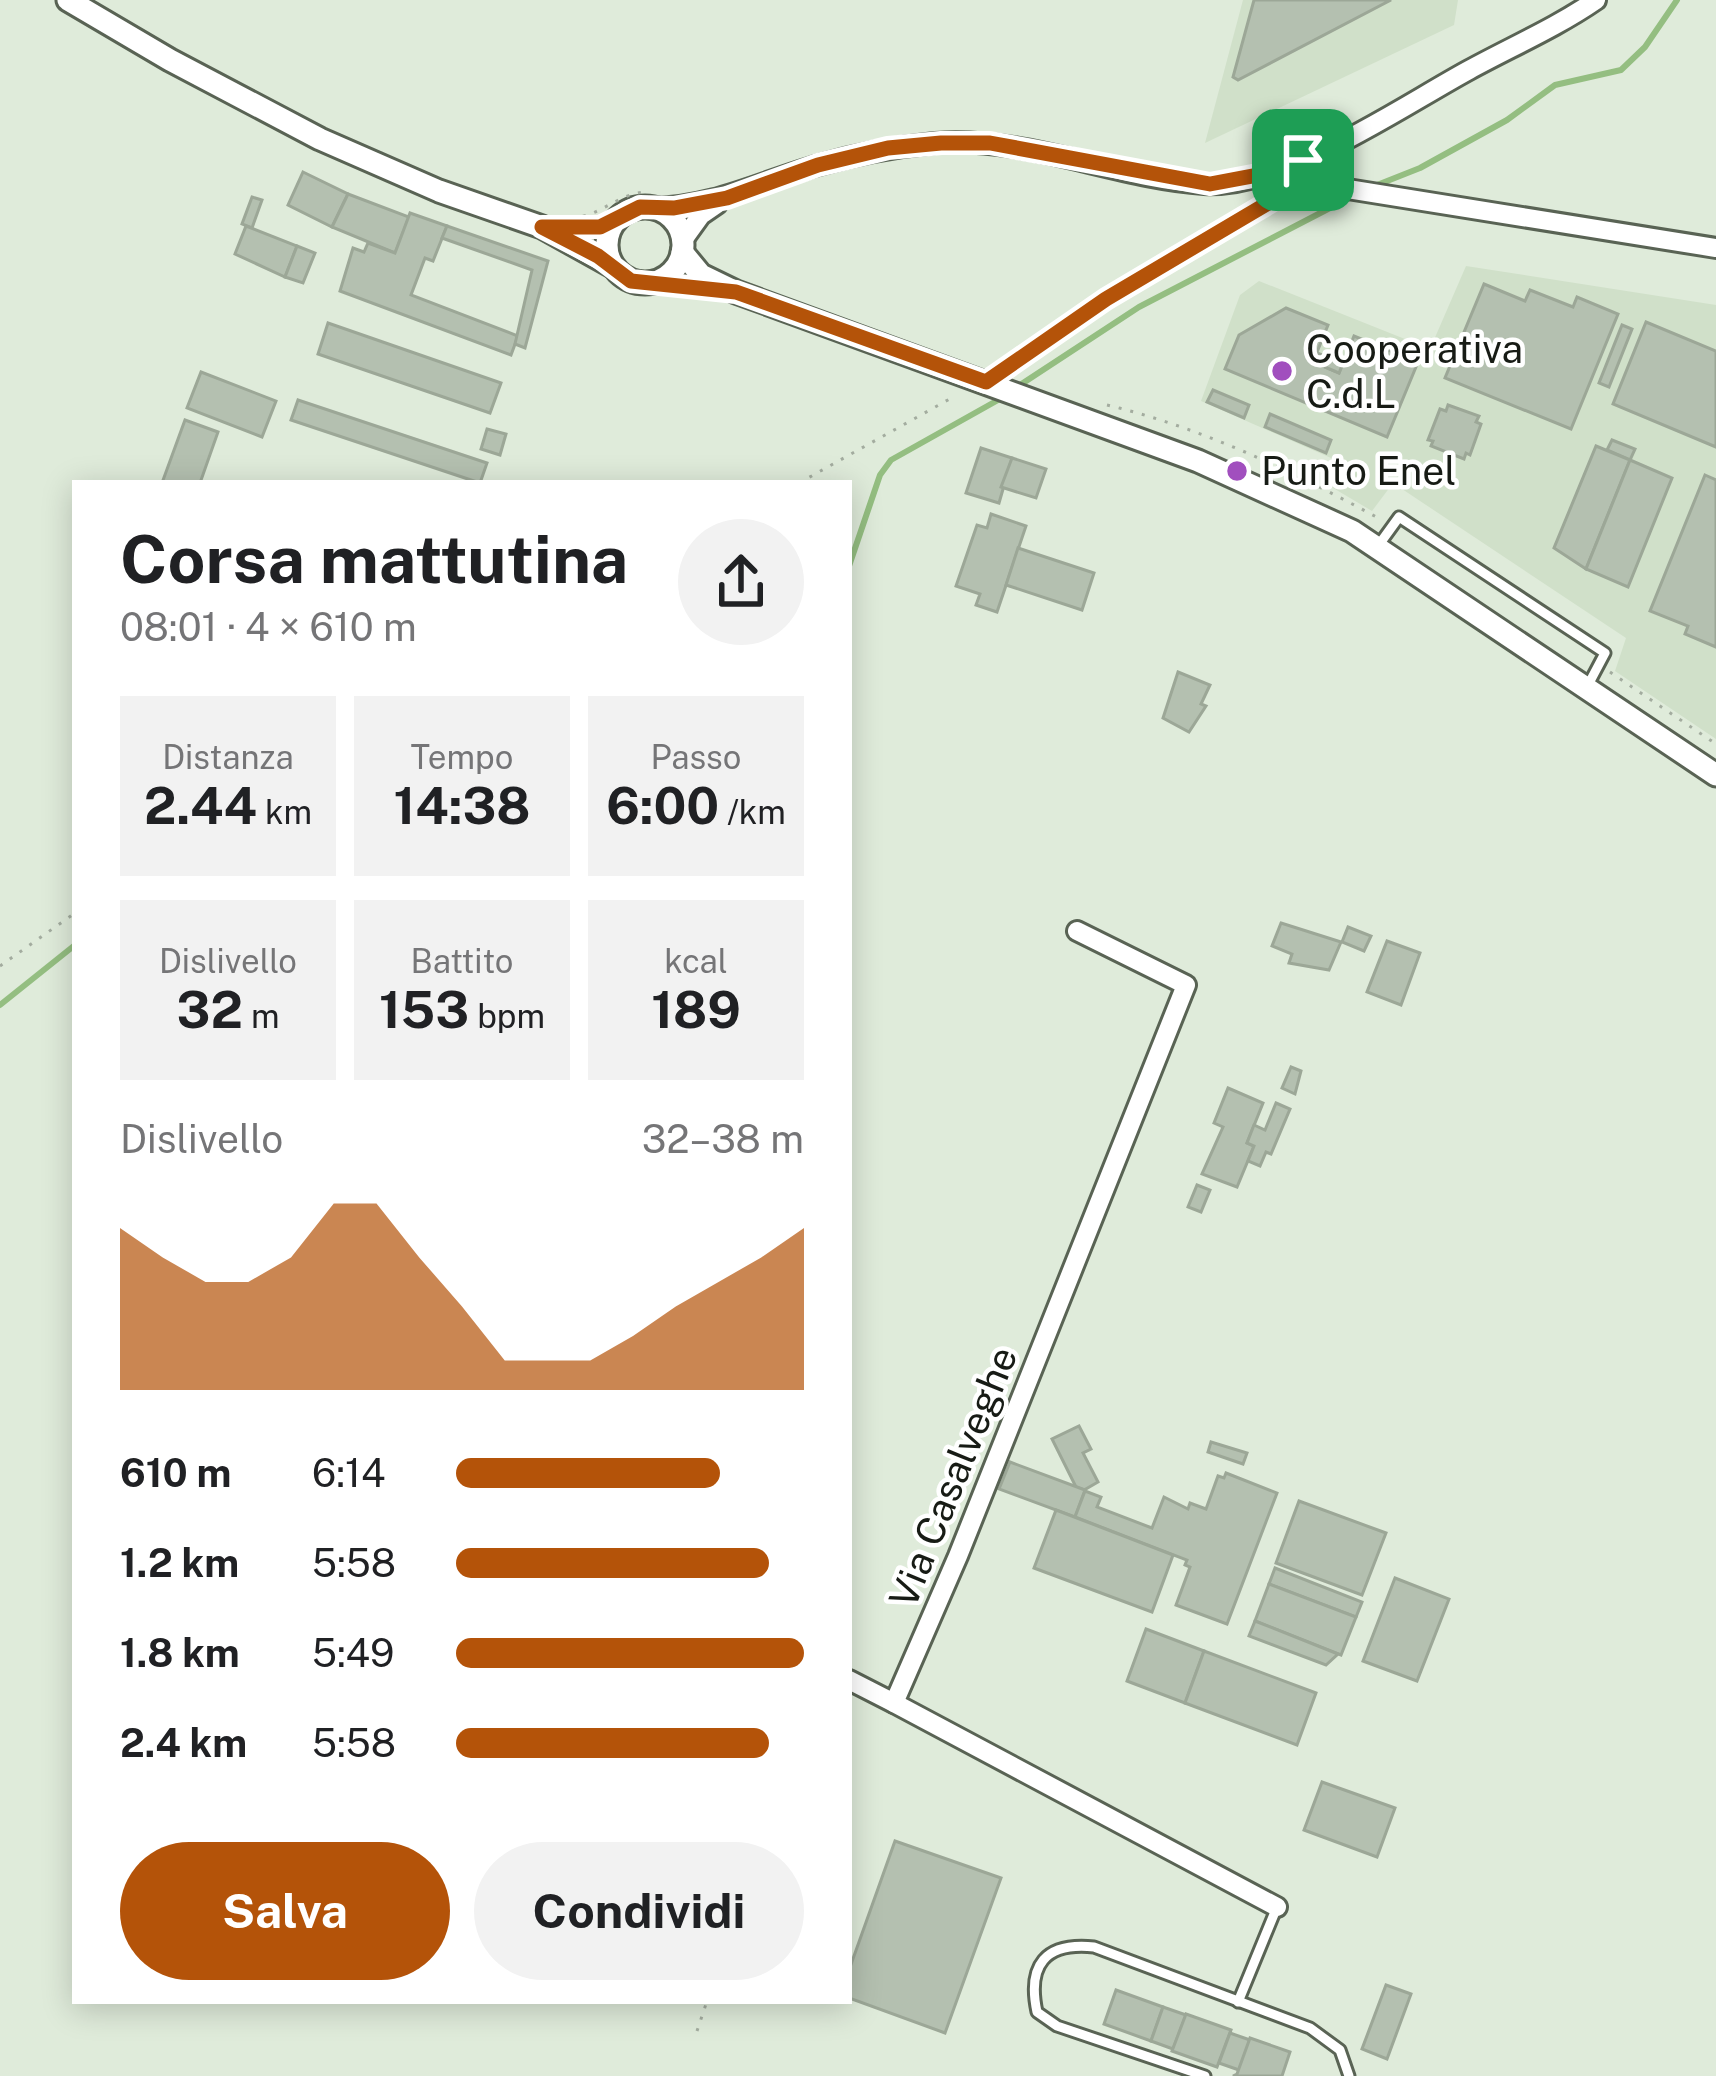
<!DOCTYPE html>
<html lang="it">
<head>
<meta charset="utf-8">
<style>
  body { margin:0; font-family:"Public Sans",sans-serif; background:#f2f2f2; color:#202124; height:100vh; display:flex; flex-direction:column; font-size:45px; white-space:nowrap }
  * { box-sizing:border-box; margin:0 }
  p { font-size:39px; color:#757577 }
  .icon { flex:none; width:66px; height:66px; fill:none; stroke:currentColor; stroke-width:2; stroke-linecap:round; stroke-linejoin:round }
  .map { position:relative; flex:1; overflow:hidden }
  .side { position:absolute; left:72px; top:480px; width:780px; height:1524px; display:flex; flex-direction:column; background:#fff; border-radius:0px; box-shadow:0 6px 30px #0003 }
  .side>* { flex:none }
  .pin { position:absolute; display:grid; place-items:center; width:102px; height:102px; color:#fff; margin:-51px; border-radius:24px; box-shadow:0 6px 18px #0006 }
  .round { display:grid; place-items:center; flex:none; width:126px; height:126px; border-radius:63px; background:#f2f2f2 }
  .summary { display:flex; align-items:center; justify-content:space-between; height:204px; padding:0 48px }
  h1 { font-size:66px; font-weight:700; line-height:90px }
  .stats { display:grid; grid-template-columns:repeat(3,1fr); gap:18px; height:204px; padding:12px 48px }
  .stats div { display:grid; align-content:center; border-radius:0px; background:#f2f2f2; text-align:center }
  .stats b { font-size:51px; font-weight:700 }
  .stats small { font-size:33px; font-weight:400 }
  .stats p { font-size:33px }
  .chart { height:336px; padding:24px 48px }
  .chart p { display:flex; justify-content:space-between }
  .chart svg { width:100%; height:216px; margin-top:12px; fill:#b45309; opacity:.7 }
  .cta { display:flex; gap:24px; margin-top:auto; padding:24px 48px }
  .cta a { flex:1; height:138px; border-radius:72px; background:#b45309; color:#fff; font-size:48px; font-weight:700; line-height:138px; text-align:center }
  .cta a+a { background:#f2f2f2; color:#202124 }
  ul { padding:0 48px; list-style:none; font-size:39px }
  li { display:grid; grid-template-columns:192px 144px 1fr; align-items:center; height:90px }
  li i { height:30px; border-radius:15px; background:#b45309 }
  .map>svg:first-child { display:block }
  .built { fill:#d0e0c9 }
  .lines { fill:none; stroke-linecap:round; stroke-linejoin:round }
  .stream { stroke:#94be81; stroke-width:6 }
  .building { fill:#b4c0b0; stroke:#9ca797; stroke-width:3 }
  .service-casing { stroke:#596354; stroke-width:15 }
  .minor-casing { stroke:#596354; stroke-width:24 }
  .tertiary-casing { stroke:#596354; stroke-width:27 }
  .path { stroke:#a3ac9f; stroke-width:3; stroke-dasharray:3 9; stroke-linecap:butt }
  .service { stroke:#fff; stroke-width:9 }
  .minor { stroke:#fff; stroke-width:18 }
  .tertiary { stroke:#fff; stroke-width:21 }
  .route-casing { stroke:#fff; stroke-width:24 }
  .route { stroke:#b45309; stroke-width:15 }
  .poi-dot { fill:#a14fbe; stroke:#fff; stroke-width:4.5 }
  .labels { text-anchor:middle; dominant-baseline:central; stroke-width:9; stroke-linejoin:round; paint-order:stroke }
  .poi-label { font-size:39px; fill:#171b15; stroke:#fff; text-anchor:start }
  .street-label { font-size:39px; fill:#171b15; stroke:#fff }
</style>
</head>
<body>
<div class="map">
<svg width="1716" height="2076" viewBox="0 0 1716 2076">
  <rect width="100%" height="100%" fill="#dfebda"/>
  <g class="built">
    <polygon points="1243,0 1458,0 1454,25 1205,143"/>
    <polygon points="1466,266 1716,305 1716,739 1615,671 1626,638 1393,483 1372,511 1328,485 1335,467 1331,458 1201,401 1240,295 1259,281 1430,349"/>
  </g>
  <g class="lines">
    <g class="stream">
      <polyline points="1372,187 1420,168 1507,120 1555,85 1621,70 1645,47 1677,0"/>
      <polyline points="1017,387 1139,307 1355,195"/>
      <polyline points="849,566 880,475 891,460 1007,395"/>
      <polyline points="0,1005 75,945"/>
    </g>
  </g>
  <g class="building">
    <polygon points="1254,0 1391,0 1238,80 1233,77"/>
    <polygon points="303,172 348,194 332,227 288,205"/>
    <polygon points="348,194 409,217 395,253 332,227"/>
    <polygon points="252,197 262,200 252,228 242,224"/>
    <polygon points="410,213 447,226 433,261 425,258 411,295 518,336 511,355 340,291 353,248 364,252 368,243 395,253"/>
    <polygon points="246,226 297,246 285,277 235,254"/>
    <polygon points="447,226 548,261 525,348 515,344 532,270 442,238"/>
    <polygon points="297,246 315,253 303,283 285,277"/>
    <polygon points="1484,284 1525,301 1530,290 1573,307 1577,297 1618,314 1571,429 1445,378"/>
    <polygon points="1286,308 1328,325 1313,362 1339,373 1354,336 1418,362 1387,437 1225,369 1239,335"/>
    <polygon points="1646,322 1716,351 1716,447 1613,404"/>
    <polygon points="328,323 501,383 490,413 318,354"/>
    <polygon points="1622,325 1632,329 1609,387 1599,383"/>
    <polygon points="1317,353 1343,363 1339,373 1313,362"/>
    <polygon points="201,372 276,401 262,437 187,408"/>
    <polygon points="1213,390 1249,405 1244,418 1207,402"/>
    <polygon points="298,400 487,463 480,483 291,420"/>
    <polygon points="1448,405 1479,416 1476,422 1481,424 1470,455 1466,453 1464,459 1431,446 1433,441 1428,440 1440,409 1446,411"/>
    <polygon points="1270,414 1331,440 1326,453 1265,427"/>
    <polygon points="185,420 218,432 200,483 162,483"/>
    <polygon points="487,429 506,434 500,455 481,449"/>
    <polygon points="1612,440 1635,449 1630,460 1607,450"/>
    <polygon points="1596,446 1630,460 1586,569 1554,548"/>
    <polygon points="981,448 1012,458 999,503 966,493"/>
    <polygon points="1012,458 1046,469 1036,498 1001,487"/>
    <polygon points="1630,460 1672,478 1628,587 1586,569"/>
    <polygon points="1705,475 1716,480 1716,647 1685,634 1688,626 1650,611"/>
    <polygon points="991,514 1026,526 997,612 976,605 980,594 956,586 977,525 987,528"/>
    <polygon points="1018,548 1094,573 1082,610 1006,585"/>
    <polygon points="1178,672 1210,685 1201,704 1206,706 1189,732 1163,718"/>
    <polygon points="1281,923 1341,942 1329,970 1289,963 1292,954 1272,946"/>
    <polygon points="1348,927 1371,936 1364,951 1342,942"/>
    <polygon points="1387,941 1420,953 1401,1005 1367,992"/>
    <polygon points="1291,1067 1301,1071 1295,1094 1282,1088"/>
    <polygon points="1228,1088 1263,1103 1247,1143 1254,1146 1237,1187 1202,1174 1223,1127 1214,1123"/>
    <polygon points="1276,1103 1290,1109 1271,1154 1266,1152 1260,1166 1248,1161 1254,1146 1247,1143 1254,1125 1265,1130"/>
    <polygon points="1197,1185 1210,1190 1201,1212 1188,1207"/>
    <polygon points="1079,1426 1091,1449 1083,1453 1098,1482 1084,1490 1076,1487 1052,1439"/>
    <polygon points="1211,1442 1247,1453 1243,1464 1208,1452"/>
    <polygon points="1010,1462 1085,1490 1075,1517 999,1489"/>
    <polygon points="1226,1473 1277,1493 1227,1624 1176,1605 1190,1567 1185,1565 1187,1560 1075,1517 1085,1491 1101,1497 1097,1507 1152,1528 1164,1497 1188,1509 1190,1503 1206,1509 1218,1476 1224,1478"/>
    <polygon points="1299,1501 1386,1533 1362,1595 1276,1563"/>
    <polygon points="1056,1510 1173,1555 1152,1612 1034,1568"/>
    <polygon points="1275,1568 1362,1602 1356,1617 1269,1584"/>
    <polygon points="1395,1578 1449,1599 1417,1681 1363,1661"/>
    <polygon points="1269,1584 1356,1617 1341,1655 1255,1621"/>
    <polygon points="1255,1621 1338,1654 1326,1665 1249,1636"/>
    <polygon points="1146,1629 1204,1651 1185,1703 1127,1681"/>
    <polygon points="1204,1651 1316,1693 1297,1745 1185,1703"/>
    <polygon points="1322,1782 1395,1808 1377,1857 1304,1830"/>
    <polygon points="895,1841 1001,1878 945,2033 849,1998 849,1970"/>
    <polygon points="1386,1985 1411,1994 1387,2059 1362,2049"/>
    <polygon points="1116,1990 1163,2007 1151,2041 1104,2024"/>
    <polygon points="1163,2007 1186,2015 1173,2049 1151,2041"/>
    <polygon points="1186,2014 1231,2030 1217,2067 1172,2051"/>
    <polygon points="1230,2033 1250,2040 1239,2070 1219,2063"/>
    <polygon points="1250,2038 1290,2052 1282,2076 1233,2076 1237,2074"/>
  </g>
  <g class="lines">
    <defs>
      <g id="service">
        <polyline points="1378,546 1399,517 1605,653 1587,687"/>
        <polyline points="1238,2002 1277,1907"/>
        <path d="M1205 2076 1057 2026 1037 2012C1027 1965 1045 1942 1094 1947L1310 2028 1340 2050 1349 2076"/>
      </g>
      <g id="minor">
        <polyline points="1303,160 1313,177 1329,186 1716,248"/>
        <path d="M653 208C714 207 762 181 819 165 857 154 896 147 935 143 1028 136 1114 178 1204 184 1283 189 1399 108 1469 70 1511 47 1557 27 1596 0"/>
        <polyline points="683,240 701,215 717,204"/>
        <polyline points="1077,931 1186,985 958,1556 894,1703 1277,1907"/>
        <polyline points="849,1680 894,1703"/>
      </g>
      <g id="tertiary">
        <polyline points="68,0 170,60 320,139 439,191 542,227 612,266"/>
        <circle cx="645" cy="245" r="38"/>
        <polyline points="682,252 701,275 736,292 1198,461 1352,531 1716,775"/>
      </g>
    </defs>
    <use href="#service" class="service-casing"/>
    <use href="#minor" class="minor-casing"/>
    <use href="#tertiary" class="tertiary-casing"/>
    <g class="path">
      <path d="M571 218C599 217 616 195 644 192"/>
      <polyline points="1004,367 1106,299 1297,187"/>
      <path d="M1107 405C1203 428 1294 472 1380 519"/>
      <polyline points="799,483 955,396"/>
      <polyline points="1610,672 1716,744"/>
      <polyline points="0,966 75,913"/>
      <polyline points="697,2031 707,2001"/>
    </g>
    <use href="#service" class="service"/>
    <use href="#minor" class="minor"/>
    <use href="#tertiary" class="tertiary"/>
  </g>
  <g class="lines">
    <defs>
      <polygon id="route" points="941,143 990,143 1210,184 1274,172 1303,160 1312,177 1106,299 986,382 736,292 631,281 598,256 542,227 600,227 640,207 674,208 727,198 818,165 888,148"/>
    </defs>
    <use href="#route" class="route-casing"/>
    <use href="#route" class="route"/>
  </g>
  <g class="poi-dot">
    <circle cx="1282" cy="371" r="12"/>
    <circle cx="1237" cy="471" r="12"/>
  </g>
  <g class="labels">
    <g class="poi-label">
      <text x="1306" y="349">Cooperativa<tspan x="1306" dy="45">C.d.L</tspan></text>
      <text x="1261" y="471">Punto Enel</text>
    </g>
    <g class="street-label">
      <text transform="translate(953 1477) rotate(-68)">Via Casalveghe</text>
    </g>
  </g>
</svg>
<div class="pin" style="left:1303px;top:160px;background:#1e9e55"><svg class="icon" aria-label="arrive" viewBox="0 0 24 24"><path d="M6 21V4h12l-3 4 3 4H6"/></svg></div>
<section class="side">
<div class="summary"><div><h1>Corsa mattutina</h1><p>08:01 · 4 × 610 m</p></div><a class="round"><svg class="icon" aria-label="share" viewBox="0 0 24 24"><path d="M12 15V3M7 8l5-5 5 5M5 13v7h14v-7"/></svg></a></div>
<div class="stats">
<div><p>Distanza</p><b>2.44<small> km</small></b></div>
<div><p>Tempo</p><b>14:38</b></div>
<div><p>Passo</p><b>6:00<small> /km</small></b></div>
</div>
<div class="stats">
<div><p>Dislivello</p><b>32<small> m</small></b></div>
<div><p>Battito</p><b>153<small> bpm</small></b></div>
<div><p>kcal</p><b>189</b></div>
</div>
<div class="chart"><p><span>Dislivello</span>32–38 m</p>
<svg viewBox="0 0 160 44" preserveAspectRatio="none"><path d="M0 44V11L10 17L20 22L30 22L40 17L50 6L60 6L70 17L80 27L90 38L100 38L110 38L120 33L130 27L140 22L150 17L160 11V44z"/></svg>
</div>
<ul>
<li><b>610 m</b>6:14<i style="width:76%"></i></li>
<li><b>1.2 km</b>5:58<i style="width:90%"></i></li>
<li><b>1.8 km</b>5:49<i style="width:100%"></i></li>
<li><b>2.4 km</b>5:58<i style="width:90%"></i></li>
</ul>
<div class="cta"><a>Salva</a><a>Condividi</a></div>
</section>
</div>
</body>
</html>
